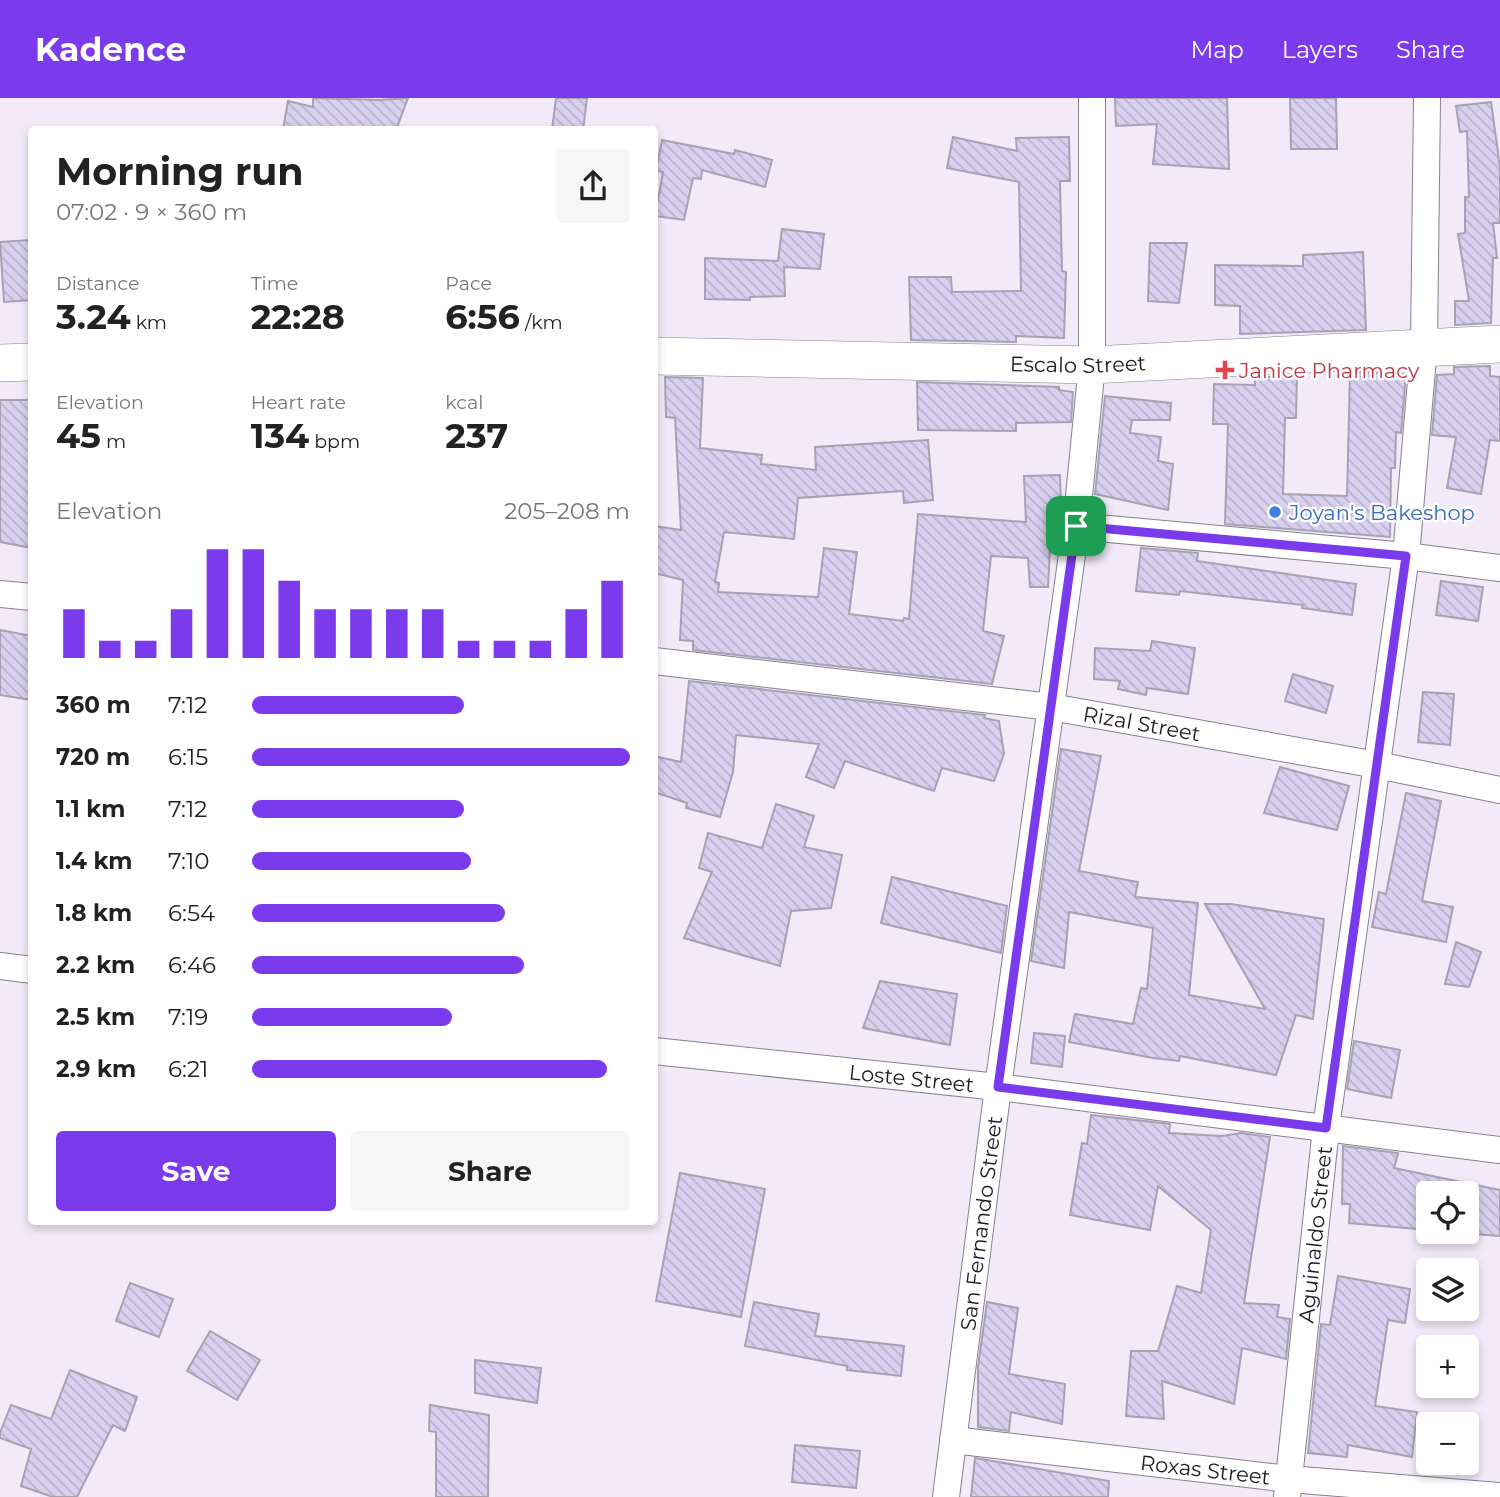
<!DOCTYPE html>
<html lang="en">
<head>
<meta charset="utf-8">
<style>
  body { margin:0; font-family:Montserrat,sans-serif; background:#f6f6f6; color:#222; height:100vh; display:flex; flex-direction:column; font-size:26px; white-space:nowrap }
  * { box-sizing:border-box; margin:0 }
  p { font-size:23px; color:#767676 }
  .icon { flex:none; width:38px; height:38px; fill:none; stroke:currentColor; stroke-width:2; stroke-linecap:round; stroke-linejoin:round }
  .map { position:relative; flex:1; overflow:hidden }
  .panel { position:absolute; left:28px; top:28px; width:630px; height:1099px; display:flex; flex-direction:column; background:#fff; border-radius:7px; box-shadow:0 4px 10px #0003 }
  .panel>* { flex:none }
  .controls { position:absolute; left:1416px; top:1083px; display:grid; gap:14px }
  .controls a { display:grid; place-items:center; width:63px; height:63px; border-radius:7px; background:#fff; box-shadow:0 4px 10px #0003; font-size:35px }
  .pin { position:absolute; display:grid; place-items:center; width:60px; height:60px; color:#fff; margin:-30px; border-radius:14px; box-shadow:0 4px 10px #0006 }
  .round { display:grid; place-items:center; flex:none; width:74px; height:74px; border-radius:7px; background:#f6f6f6 }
  .head { display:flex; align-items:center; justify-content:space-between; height:119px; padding:0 28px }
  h1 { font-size:38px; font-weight:700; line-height:52px }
  .metrics { display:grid; grid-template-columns:repeat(3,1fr); gap:10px; height:119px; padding:7px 28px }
  .metrics div { display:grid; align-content:center }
  .metrics b { font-size:35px; font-weight:700 }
  .metrics small { font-size:19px; font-weight:400 }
  .metrics p { font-size:19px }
  .chart { height:196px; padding:14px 28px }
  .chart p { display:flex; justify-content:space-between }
  .chart svg { width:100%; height:126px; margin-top:7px; stroke:#7c3aed; stroke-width:6 }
  .primary-button { display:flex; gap:14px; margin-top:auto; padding:14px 28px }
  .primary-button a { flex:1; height:80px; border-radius:7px; background:#7c3aed; color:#fff; font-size:28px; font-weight:700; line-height:80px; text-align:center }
  .primary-button a+a { background:#f6f6f6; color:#222 }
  ul { padding:0 28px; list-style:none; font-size:23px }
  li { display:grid; grid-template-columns:112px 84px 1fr; align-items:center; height:52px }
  li i { height:18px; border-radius:9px; background:#7c3aed }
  header { display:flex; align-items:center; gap:42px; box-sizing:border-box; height:98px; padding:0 35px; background:#7c3aed; color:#fff }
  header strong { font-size:33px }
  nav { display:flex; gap:38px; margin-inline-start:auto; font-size:24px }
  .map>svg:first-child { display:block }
  .building { fill:url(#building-back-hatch); stroke:#a6a2b2; stroke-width:2 }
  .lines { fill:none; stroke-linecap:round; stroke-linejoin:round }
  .street-casing { stroke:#87808e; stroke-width:28 }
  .secondary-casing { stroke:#87808e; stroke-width:38 }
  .street { stroke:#fff; stroke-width:26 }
  .secondary { stroke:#fff; stroke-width:37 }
  .route-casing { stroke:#fff; stroke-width:14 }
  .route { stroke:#7c3aed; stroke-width:9 }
  .health-dot { fill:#e0444e; stroke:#fbfafd; stroke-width:2.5 }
  .shop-dot { fill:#3f7fe0; stroke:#fbfafd; stroke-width:2.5 }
  .labels { text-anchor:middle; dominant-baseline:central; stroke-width:5; stroke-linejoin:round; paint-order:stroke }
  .street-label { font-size:21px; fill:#1d1a20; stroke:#fbfafd }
  .health-label { font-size:21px; fill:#be3a42; stroke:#fbfafd; text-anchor:start }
  .shop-label { font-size:21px; fill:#366cbe; stroke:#fbfafd; text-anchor:start }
</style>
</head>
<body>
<header>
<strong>Kadence</strong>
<nav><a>Map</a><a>Layers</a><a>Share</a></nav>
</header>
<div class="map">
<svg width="1500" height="1399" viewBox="0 0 1500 1399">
  <defs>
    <pattern id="building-back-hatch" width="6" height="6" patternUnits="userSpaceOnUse" patternTransform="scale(1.75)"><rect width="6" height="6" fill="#d8d0ef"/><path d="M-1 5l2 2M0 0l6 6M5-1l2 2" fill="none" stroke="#b9b2cd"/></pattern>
  </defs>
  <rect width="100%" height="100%" fill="#f2e9f9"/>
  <g class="building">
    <polygon points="313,0 380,2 408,0 396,32 283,32 288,3 313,9"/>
    <polygon points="556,0 587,0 583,32 552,32"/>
    <polygon points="1115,0 1227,0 1229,71 1153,66 1157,26 1116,28"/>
    <polygon points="1290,0 1336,0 1337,51 1291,51"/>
    <polygon points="1491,4 1500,69 1500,125 1493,125 1497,160 1493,160 1491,225 1455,227 1455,203 1469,203 1458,136 1465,135 1465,99 1469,99 1467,33 1460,34 1456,8"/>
    <polygon points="953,39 1017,53 1016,40 1069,39 1070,83 1060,83 1062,173 1066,174 1064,240 1016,238 1016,244 911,242 909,179 951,179 952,194 1021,193 1019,84 947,70"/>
    <polygon points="662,42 734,56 735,52 772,62 765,89 702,72 701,81 693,80 684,122 655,118 663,74 656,73"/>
    <polygon points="782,131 824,136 820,171 784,169 785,198 750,199 750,202 705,201 705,160 778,163"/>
    <polygon points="30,142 32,202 4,204 0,144"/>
    <polygon points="1150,145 1187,145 1179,205 1148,203"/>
    <polygon points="1363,154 1366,232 1240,236 1240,208 1215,207 1215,167 1303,168 1303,157"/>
    <polygon points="1490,268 1490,278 1500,279 1500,343 1490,342 1481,396 1447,390 1456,339 1432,337 1437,277 1454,276 1454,269"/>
    <polygon points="1357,274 1406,276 1401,335 1396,334 1395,370 1391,370 1390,439 1225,426 1228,326 1213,326 1214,286 1255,287 1255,280 1297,277 1296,320 1285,320 1283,396 1347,398 1350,275"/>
    <polygon points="665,279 703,280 700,350 762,357 761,366 816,372 815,349 928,342 933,402 904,405 903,393 798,400 794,441 724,434 715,484 719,485 718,494 818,499 824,450 857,454 849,516 903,523 904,520 909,521 918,416 1026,424 1024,378 1060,377 1061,412 1052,413 1048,489 1030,489 1028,460 991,458 983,533 1004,538 992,586 693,552 693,543 680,542 683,482 654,475 654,428 681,432 675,320 666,319"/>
    <polygon points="917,284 1059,289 1059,292 1073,294 1071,324 1016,325 1016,333 918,332"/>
    <polygon points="1105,298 1171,305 1170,322 1132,322 1130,335 1161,339 1158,363 1173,366 1168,412 1095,396"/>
    <polygon points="0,302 32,302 32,450 0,444"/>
    <polygon points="1141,450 1198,455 1197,463 1356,486 1352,517 1302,510 1303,507 1180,493 1179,497 1136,493"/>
    <polygon points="1441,483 1483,489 1478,523 1436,517"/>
    <polygon points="0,532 32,538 32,602 0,597"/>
    <polygon points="1152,543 1195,550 1188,596 1147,590 1146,597 1118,591 1120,583 1094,581 1095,550 1150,553"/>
    <polygon points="1293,576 1333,588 1326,615 1285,603"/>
    <polygon points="689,583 985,617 984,620 999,623 1004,656 994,683 942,670 934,693 845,663 834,690 806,679 819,646 736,637 733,674 720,719 686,710 687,705 654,694 654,658 681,664"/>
    <polygon points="1423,594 1454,596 1450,647 1418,644"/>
    <polygon points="1061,651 1101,658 1079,773 1138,784 1135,799 1198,805 1189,897 1265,911 1205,806 1231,806 1324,821 1313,921 1296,917 1276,977 1180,958 1179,963 1153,960 1069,944 1075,916 1133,926 1141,890 1147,891 1153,830 1069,814 1064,870 1031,863"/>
    <polygon points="1280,669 1349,688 1337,732 1264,715"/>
    <polygon points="1406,695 1441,703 1422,803 1453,809 1446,844 1372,829 1379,794 1386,796"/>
    <polygon points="776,706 814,718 804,749 842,757 831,810 791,813 780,868 684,840 712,774 699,770 708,735 762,750"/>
    <polygon points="892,779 1007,808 1001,855 881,825"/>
    <polygon points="1456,844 1481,854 1469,889 1445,886"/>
    <polygon points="880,883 957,896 950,947 863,930"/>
    <polygon points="1034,935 1065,938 1062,969 1031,965"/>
    <polygon points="1354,943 1400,952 1391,1000 1347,991"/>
    <polygon points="1091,1017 1170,1026 1169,1035 1222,1038 1241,1035 1270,1039 1244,1205 1279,1207 1277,1219 1290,1221 1286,1261 1242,1250 1234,1306 1162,1283 1164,1321 1126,1318 1131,1253 1158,1253 1177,1188 1201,1195 1211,1132 1158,1088 1150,1132 1070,1117 1082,1045 1087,1046"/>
    <polygon points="1343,1048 1398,1055 1394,1070 1500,1092 1500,1138 1443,1134 1466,1134 1466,1096 1428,1096 1428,1132 1349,1125 1350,1106 1342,1106"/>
    <polygon points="680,1075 765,1091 741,1219 656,1203"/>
    <polygon points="1338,1178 1410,1191 1405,1225 1388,1222 1375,1308 1417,1314 1412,1359 1348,1347 1347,1359 1308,1355 1321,1226 1330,1227"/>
    <polygon points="130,1185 173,1201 159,1239 116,1223"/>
    <polygon points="754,1204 819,1216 815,1238 904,1248 901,1278 847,1272 847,1268 745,1248"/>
    <polygon points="987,1204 1018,1210 1009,1276 1065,1286 1062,1326 1011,1314 1009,1333 978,1329 978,1269"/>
    <polygon points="210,1233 260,1262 237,1302 187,1273"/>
    <polygon points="475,1262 541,1270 537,1305 475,1295"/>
    <polygon points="70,1272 137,1299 125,1333 113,1327 77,1399 53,1399 21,1388 31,1351 0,1340 0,1335 11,1307 51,1321"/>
    <polygon points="430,1307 489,1317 488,1399 436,1399 436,1334 429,1333"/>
    <polygon points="795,1347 860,1353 856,1390 792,1384"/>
    <polygon points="975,1360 1109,1383 1108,1399 971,1399"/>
  </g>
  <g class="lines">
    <defs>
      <g id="street">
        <polyline points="1076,428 1406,458 1500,470"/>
        <polyline points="0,496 32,499"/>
        <path id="s1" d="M654 563 1051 609 1377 667 1500 692"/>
        <polyline points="0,868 32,872"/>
        <path id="s2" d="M654 953 998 989 1500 1052"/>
        <path id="s3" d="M953 1342 1289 1381 1500 1398"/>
        <path id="s4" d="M946 1399 998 989 1076 428 1092 267V0"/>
        <path id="s5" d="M1287 1399 1326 1030 1406 458 1424 248 1427 0"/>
      </g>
      <g id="secondary">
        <path id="s6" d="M654 258 1092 267 1500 246"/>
        <polyline points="0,265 32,264"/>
      </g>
    </defs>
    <use href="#street" class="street-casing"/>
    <use href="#secondary" class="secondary-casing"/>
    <use href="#street" class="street"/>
    <use href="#secondary" class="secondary"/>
  </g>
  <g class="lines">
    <defs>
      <polygon id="route" points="1076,428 1406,458 1326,1030 998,989"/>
    </defs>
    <use href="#route" class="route-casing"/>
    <use href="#route" class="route"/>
  </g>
  <path class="health-dot" d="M1221.5 261.5h7v7h7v7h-7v7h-7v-7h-7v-7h7z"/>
  <circle class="shop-dot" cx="1275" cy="414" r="7"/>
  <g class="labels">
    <g class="street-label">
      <text stroke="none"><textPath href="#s6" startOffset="424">Escalo Street</textPath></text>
      <text stroke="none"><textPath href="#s1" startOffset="492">Rizal Street</textPath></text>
      <text stroke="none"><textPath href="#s2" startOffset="259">Loste Street</textPath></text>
      <text stroke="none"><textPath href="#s4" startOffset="276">San Fernando Street</textPath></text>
      <text stroke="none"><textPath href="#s5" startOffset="264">Aguinaldo Street</textPath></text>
      <text stroke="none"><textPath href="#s3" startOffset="254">Roxas Street</textPath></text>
    </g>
    <g class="health-label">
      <text x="1239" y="272">Janice Pharmacy</text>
    </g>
    <g class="shop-label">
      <text x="1289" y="414">Joyan's Bakeshop</text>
    </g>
  </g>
</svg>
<div class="controls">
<a><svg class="icon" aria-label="locate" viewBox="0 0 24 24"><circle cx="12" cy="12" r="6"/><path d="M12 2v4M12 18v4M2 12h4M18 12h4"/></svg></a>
<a><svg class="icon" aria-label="layers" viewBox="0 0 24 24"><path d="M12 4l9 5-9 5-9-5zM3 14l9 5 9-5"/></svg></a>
<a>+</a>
<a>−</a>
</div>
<div class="pin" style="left:1076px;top:428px;background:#1e9e55"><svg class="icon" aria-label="arrive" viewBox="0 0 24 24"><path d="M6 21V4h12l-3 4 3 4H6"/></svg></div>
<section class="panel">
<div class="head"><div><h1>Morning run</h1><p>07:02 · 9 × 360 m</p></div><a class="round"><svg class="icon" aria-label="share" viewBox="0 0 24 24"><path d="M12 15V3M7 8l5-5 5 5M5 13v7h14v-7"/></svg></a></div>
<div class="metrics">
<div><p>Distance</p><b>3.24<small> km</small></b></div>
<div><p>Time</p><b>22:28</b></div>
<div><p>Pace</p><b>6:56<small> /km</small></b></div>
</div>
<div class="metrics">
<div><p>Elevation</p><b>45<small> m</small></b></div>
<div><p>Heart rate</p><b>134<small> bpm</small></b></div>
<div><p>kcal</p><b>237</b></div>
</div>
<div class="chart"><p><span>Elevation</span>205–208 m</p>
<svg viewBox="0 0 160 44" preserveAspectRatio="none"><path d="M5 44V27M15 44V38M25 44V38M35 44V27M45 44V6M55 44V6M65 44V17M75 44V27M85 44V27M95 44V27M105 44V27M115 44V38M125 44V38M135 44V38M145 44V27M155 44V17"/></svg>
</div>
<ul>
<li><b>360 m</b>7:12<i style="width:56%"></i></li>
<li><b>720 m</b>6:15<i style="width:100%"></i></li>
<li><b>1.1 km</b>7:12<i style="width:56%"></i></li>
<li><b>1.4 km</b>7:10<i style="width:58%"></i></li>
<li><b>1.8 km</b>6:54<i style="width:67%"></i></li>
<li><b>2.2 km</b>6:46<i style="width:72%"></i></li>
<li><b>2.5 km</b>7:19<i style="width:53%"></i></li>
<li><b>2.9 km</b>6:21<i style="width:94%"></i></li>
</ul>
<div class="primary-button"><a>Save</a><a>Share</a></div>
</section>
</div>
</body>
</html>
